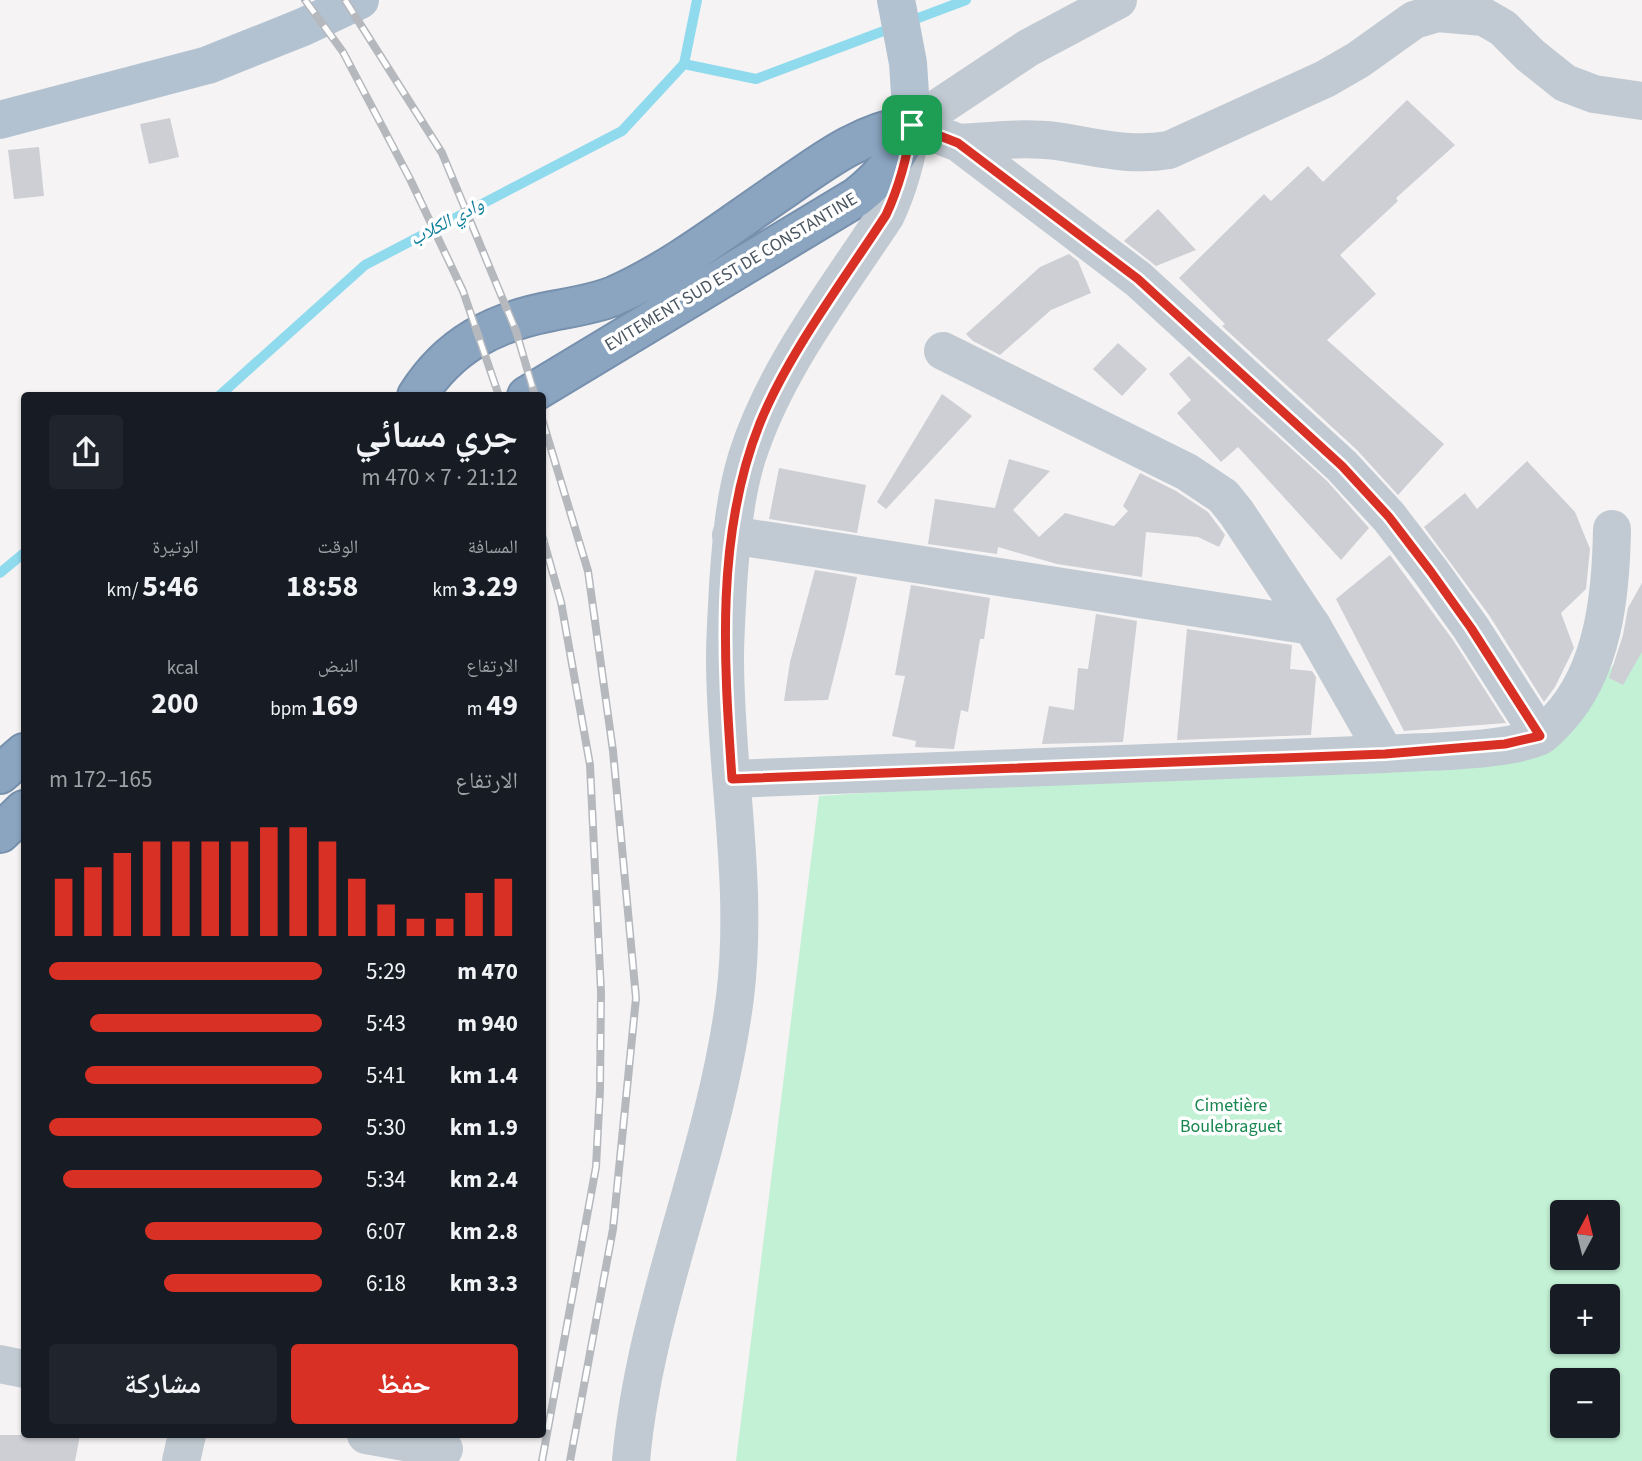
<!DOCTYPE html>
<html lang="ar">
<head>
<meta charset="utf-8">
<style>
  body { margin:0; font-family:"Source Sans 3","Noto Naskh Arabic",sans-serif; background:#20242c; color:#f1f3f6; direction:rtl; height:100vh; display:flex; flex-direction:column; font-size:26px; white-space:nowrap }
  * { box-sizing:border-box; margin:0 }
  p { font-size:23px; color:#9ea1a6 }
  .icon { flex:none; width:38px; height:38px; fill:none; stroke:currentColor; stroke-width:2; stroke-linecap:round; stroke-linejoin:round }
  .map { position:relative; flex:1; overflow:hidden; direction:ltr }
  .sheet { position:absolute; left:21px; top:392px; width:525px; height:1046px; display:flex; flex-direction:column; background:#171b24; border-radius:7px; box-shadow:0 2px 5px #0004; direction:rtl }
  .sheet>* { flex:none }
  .needle { width:46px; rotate:7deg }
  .buttons { position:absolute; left:1550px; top:1200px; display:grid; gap:14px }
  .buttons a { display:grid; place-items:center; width:70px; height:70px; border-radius:7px; background:#171b24; box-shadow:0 2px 5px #0004; font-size:35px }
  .pin { position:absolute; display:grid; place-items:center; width:60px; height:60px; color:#fff; margin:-30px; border-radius:14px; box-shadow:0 4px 10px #0006 }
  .round { display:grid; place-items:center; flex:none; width:74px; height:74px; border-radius:7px; background:#20242c }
  .overview { display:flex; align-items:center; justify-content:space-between; height:119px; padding:0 28px }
  h1 { font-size:38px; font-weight:700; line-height:52px }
  .metrics { display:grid; grid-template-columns:repeat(3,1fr); gap:10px; height:119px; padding:7px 28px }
  .metrics div { display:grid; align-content:center }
  .metrics b { font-size:30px; font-weight:700 }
  .metrics small { font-size:19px; font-weight:400 }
  .metrics p { font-size:19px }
  .chart { height:196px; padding:14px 28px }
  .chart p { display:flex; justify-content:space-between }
  .chart svg { width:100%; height:126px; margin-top:7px; stroke:#d93025; stroke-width:6 }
  .button { display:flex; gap:14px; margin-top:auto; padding:14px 28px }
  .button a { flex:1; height:80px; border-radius:7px; background:#d93025; color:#fff; font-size:28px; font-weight:700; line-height:80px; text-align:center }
  .button a+a { background:#20242c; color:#f1f3f6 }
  ul { padding:0 28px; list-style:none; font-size:23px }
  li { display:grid; grid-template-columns:112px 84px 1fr; align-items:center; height:52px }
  li i { height:18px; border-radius:9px; background:#d93025 }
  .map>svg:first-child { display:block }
  .green { fill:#c3f1d5; fill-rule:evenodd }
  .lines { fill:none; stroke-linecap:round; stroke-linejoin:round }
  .stream { stroke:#90daee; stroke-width:10 }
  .building { fill:#cdcfd5 }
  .highway-casing { stroke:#7690ad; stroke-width:42 }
  .minor { stroke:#c1cad2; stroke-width:38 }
  .major { stroke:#b3c2d1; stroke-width:38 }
  .highway { stroke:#8ba5c1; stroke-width:38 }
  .rail-casing { stroke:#b5b8bd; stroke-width:8 }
  .rail { stroke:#fff; stroke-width:5; stroke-dasharray:16; stroke-linecap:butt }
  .route-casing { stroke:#fff; stroke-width:14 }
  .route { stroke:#d93025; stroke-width:9 }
  .labels { text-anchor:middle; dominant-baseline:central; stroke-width:7; stroke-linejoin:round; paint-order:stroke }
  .street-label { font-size:18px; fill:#4a5661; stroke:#fff }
  .park-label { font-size:18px; fill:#17864f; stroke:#fff }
  .water-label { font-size:19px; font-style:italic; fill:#0c7c9b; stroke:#fff }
</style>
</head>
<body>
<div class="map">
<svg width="1642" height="1461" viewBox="0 0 1642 1461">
  <rect width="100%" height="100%" fill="#f5f3f3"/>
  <path class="green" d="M1642 630V1461H736L819 796 1545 748ZM1563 1213H1608V1258H1563ZM1563 1297H1608V1342H1563ZM1563 1381H1608V1426H1563Z"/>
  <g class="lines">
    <g class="stream">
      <polyline points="684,64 756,79 966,0"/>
      <polyline points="219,396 365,265 622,131 684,64 697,0"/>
      <polyline points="0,573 24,553"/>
    </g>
  </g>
  <g class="building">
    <polygon points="1407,100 1455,145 1396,198 1398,201 1340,255 1376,294 1327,340 1444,444 1398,495 1357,450 1222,326 1225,324 1179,278 1264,194 1271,201 1308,166 1323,182"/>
    <polygon points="170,118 179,157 149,164 140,124"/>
    <polygon points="39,147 44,196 14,199 8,150"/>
    <polygon points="1158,209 1196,250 1156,266 1124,241"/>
    <polygon points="1069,254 1078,261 1091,293 1051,310 1000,355 973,341 966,334 1040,267"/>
    <polygon points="1118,343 1147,369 1122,396 1093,369"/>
    <polygon points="1189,356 1327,481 1369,528 1341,560 1238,447 1221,462 1177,413 1191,400 1169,374"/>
    <polygon points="942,394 972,416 886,509 877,502"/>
    <polygon points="1009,459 1050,471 1013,510 1039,537 1065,513 1114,526 1128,511 1123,506 1140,473 1176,491 1208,512 1225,535 1219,547 1198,537 1146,532 1142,577 1057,564 998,547 997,554 928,544 935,499 995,508"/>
    <polygon points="1527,461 1575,512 1590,549 1586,589 1561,613 1574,648 1555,687 1544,702 1489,615 1424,527 1465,493 1477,509"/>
    <polygon points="779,468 866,485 857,533 769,519"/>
    <polygon points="1390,555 1453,640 1506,723 1404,731 1336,599"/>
    <polygon points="815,570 857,577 846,628 828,700 784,701 790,662"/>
    <polygon points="1642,583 1642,652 1623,685 1609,678 1623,635 1628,608"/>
    <polygon points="911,585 990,598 984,639 980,639 968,712 961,710 954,749 915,747 916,741 892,736 905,676 895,675"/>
    <polygon points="1096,614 1137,621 1123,742 1042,744 1049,706 1074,710 1078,668 1088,669"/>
    <polygon points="1187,629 1292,645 1290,669 1312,671 1316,677 1311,735 1177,740"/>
    <polygon points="0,1435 80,1435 75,1461 0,1461"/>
  </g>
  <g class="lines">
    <defs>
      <g id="highway">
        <path d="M417 396C449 345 494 322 552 311 573 307 594 304 614 296 675 269 730 225 785 188 825 160 862 132 912 125 900 156 882 177 857 197L527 396"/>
        <polyline points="0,774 24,753"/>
        <polyline points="0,833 24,810"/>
      </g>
    </defs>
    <use href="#highway" class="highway-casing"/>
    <g class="minor">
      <polyline points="912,125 959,143 1138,279 1342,466 1389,517 1431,572 1471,628 1540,736"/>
      <path d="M959 143C991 141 1024 137 1056 141 1096 147 1129 157 1169 150L1325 79 1358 60 1414 20 1437 13 1484 17 1503 28 1530 55 1565 83 1594 94 1642 101"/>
      <polyline points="943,351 1187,472 1223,496 1236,512 1312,626 1385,754"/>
      <polyline points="731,535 1312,626"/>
      <path d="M732 779 1385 754C1425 751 1502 752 1538 737 1545 734 1552 725 1558 719 1604 670 1611 593 1612 529"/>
      <polyline points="0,1364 24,1369"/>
      <polyline points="366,1435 444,1449"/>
      <polyline points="181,1461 187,1435"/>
      <path d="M631 1461C645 1302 715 1155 735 997 749 884 725 771 725 658 725 634 727 610 728 586 731 543 734 499 747 457 775 369 836 291 886 215 900 185 907 158 912 125L1028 48 1118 0"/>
    </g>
    <g class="major">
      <polyline points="896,0 908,63 912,125"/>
      <polyline points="0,120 208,65 303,27 360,0"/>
    </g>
    <use href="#highway" class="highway"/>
    <defs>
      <g id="rail">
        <polyline points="305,0 343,52 410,179 463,291 499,396"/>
        <polyline points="345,0 442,153 516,331 535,396"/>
        <polyline points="542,419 588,571 613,751 636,998 613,1229 570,1461"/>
        <polyline points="542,1461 596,1167 600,1090 601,992 590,765 561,602 542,535"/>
      </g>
    </defs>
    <use href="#rail" class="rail-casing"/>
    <use href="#rail" class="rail"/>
  </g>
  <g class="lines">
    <defs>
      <path id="route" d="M912 125 958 143 1138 279 1342 466 1389 517 1431 572 1471 628 1540 736 1505 744 1385 754 732 779C724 661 715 535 760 423 788 354 845 278 886 215 900 185 907 158 912 125Z"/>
    </defs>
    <use href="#route" class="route-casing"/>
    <use href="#route" class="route"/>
  </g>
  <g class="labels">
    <g class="street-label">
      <text transform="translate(731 272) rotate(-31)">EVITEMENT SUD EST DE CONSTANTINE</text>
    </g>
    <g class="park-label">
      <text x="1231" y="1105">Cimetière<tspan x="1231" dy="21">Boulebraguet</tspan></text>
    </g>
    <g class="water-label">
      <text transform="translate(447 222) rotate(-28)">وادي الكلاب</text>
    </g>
  </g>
</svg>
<div class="buttons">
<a><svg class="needle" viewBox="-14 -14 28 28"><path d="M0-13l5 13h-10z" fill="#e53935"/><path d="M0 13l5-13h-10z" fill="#9ea1a6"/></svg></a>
<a>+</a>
<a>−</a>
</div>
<div class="pin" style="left:912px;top:125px;background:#1e9e55"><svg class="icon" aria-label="arrive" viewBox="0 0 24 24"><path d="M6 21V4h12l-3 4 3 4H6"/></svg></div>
<section class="sheet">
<div class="overview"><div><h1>جري مسائي</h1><p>21:12 · 7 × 470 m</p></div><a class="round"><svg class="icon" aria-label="share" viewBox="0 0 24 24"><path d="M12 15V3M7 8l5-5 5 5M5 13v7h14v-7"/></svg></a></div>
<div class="metrics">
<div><p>المسافة</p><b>3.29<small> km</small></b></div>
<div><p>الوقت</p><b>18:58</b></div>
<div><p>الوتيرة</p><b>5:46<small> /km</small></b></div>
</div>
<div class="metrics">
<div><p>الارتفاع</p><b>49<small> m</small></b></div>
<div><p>النبض</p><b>169<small> bpm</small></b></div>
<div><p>kcal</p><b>200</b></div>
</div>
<div class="chart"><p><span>الارتفاع</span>165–172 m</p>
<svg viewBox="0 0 160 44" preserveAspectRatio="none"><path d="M5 44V24M15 44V20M25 44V15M35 44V11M45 44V11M55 44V11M65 44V11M75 44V6M85 44V6M95 44V11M105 44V24M115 44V33M125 44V38M135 44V38M145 44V29M155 44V24"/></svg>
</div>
<ul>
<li><b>470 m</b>5:29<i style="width:100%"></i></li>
<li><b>940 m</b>5:43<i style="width:85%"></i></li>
<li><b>1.4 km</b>5:41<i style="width:87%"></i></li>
<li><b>1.9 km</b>5:30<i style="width:100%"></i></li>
<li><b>2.4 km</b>5:34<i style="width:95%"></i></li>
<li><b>2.8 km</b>6:07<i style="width:65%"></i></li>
<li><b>3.3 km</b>6:18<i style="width:58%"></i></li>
</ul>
<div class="button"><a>حفظ</a><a>مشاركة</a></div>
</section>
</div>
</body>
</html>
